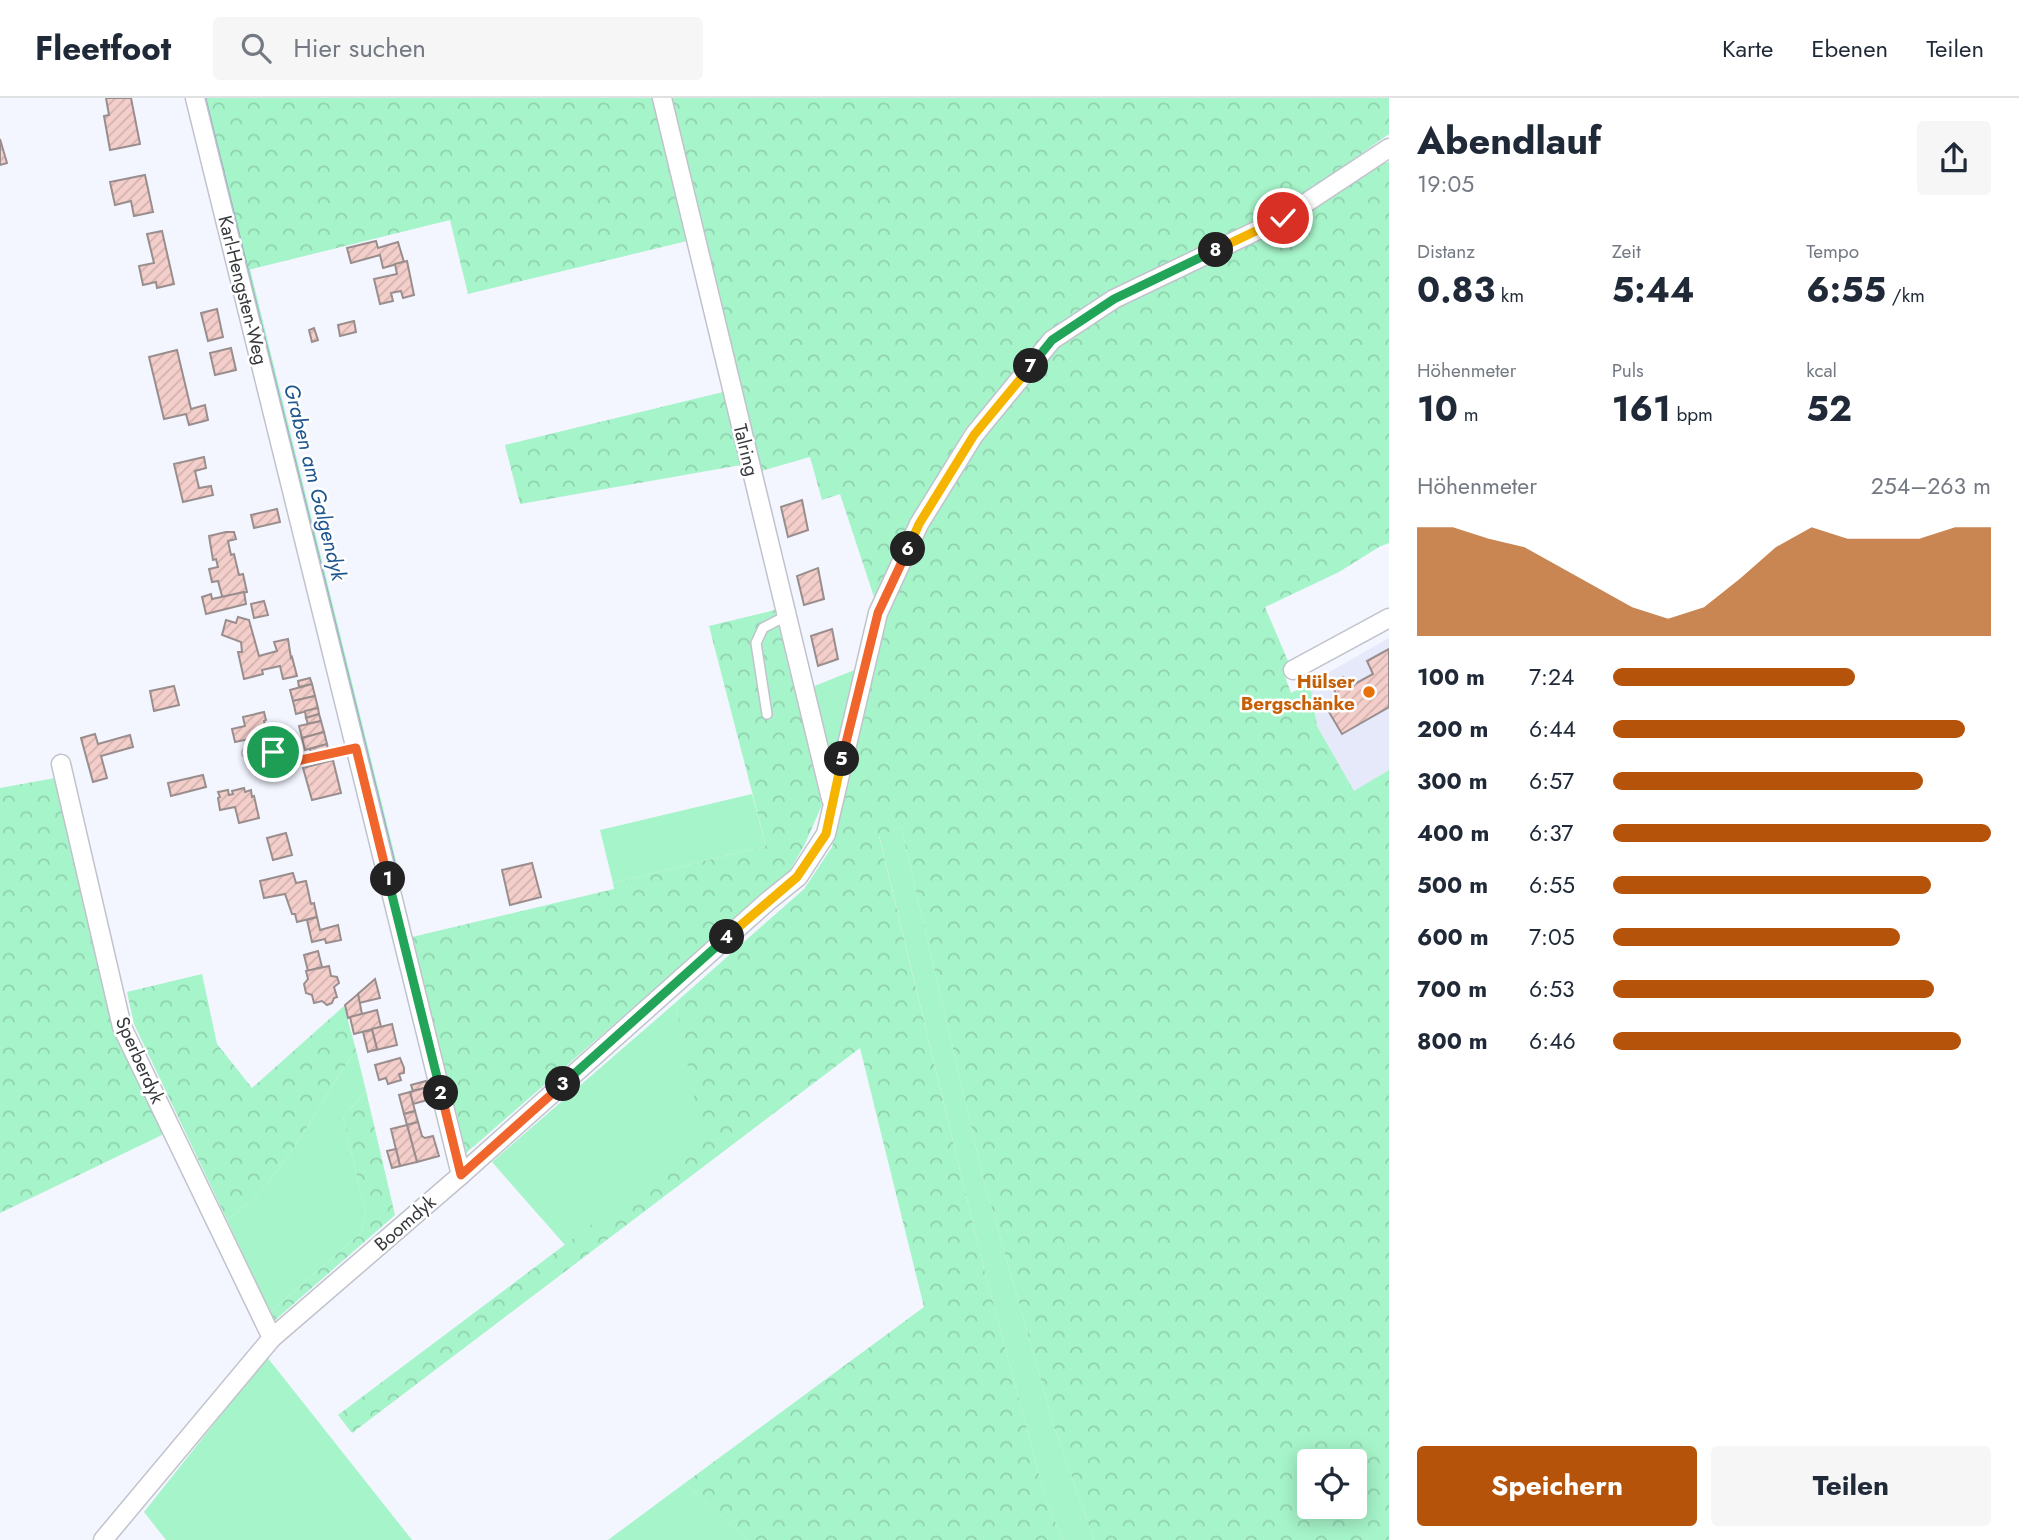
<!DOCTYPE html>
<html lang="de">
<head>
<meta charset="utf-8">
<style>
  body { margin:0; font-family:Jost,sans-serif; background:#f6f6f7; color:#1f2937; height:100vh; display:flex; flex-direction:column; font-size:26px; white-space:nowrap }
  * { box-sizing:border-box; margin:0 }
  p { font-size:23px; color:#747a83 }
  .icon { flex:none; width:38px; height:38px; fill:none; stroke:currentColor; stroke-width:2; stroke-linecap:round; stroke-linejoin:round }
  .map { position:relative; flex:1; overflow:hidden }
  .side { display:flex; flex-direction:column; background:#fff; width:630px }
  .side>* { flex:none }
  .tools { position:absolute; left:1297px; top:1351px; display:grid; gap:14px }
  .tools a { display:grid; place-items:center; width:70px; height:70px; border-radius:7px; background:#fff; box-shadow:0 4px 18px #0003; font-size:35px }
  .pin { position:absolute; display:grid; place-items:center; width:60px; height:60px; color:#fff; margin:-30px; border:4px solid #fff; border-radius:50%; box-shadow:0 2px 7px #0007 }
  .km { position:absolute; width:35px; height:35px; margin:-18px; border-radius:50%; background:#222; color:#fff; font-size:19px; line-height:35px; text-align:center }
  .round { display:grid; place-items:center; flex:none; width:74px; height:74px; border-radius:7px; background:#f6f6f7 }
  .head { display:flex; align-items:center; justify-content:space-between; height:119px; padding:0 28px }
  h1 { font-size:38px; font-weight:700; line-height:52px }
  .figures { display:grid; grid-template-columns:repeat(3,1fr); gap:10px; height:119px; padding:7px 28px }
  .figures div { display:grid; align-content:center }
  .figures b { font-size:35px; font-weight:700 }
  .figures small { font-size:19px; font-weight:400 }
  .figures p { font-size:19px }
  .chart { height:196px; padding:14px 28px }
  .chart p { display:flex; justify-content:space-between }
  .chart svg { width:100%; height:126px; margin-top:7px; fill:#b45309; opacity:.7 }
  .action { display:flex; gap:14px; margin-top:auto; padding:14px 28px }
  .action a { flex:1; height:80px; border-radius:7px; background:#b45309; color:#fff; font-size:28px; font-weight:700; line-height:80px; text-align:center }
  .action a+a { background:#f6f6f7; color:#1f2937 }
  ul { padding:0 28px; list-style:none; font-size:23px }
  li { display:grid; grid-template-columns:112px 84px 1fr; align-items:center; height:52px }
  li i { height:18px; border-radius:9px; background:#b45309 }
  header { display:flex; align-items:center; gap:42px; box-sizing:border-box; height:98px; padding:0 35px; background:#fff; border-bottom:2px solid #e0e1e3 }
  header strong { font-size:33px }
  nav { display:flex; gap:38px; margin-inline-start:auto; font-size:24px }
  .search { width:490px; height:63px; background:#f6f6f7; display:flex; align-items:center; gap:18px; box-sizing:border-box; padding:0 24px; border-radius:7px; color:#747a83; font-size:26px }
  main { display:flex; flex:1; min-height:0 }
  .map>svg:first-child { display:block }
  .built { fill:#e6e9fa }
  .grass { fill:#a6f4c9 }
  .forest { fill:url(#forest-crowns); fill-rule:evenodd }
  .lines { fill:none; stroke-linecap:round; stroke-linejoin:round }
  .stream { stroke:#8ea5c1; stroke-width:4.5 }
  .building { fill:url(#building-hatch); stroke:#998e8d; stroke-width:2 }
  .service-casing { stroke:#c1c3cc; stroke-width:12 }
  .minor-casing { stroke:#c1c3cc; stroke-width:21 }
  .service { stroke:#fff; stroke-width:9 }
  .minor { stroke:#fff; stroke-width:18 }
  .split-1-casing { stroke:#fff; stroke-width:14 }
  .split-2-casing { stroke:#fff; stroke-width:14 }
  .split-3-casing { stroke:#fff; stroke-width:14 }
  .split-4-casing { stroke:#fff; stroke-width:14 }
  .split-5-casing { stroke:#fff; stroke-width:14 }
  .split-6-casing { stroke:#fff; stroke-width:14 }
  .split-7-casing { stroke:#fff; stroke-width:14 }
  .split-8-casing { stroke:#fff; stroke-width:14 }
  .split-9-casing { stroke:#fff; stroke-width:14 }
  .split-1 { stroke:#f0652b; stroke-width:9 }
  .split-2 { stroke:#22a559; stroke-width:9 }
  .split-3 { stroke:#f0652b; stroke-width:9 }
  .split-4 { stroke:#22a559; stroke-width:9 }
  .split-5 { stroke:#f5b400; stroke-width:9 }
  .split-6 { stroke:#f0652b; stroke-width:9 }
  .split-7 { stroke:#f5b400; stroke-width:9 }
  .split-8 { stroke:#22a559; stroke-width:9 }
  .split-9 { stroke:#f5b400; stroke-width:9 }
  .food-dot { fill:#e8710a; stroke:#fff; stroke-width:2.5 }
  .labels { text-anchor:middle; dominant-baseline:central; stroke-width:5; stroke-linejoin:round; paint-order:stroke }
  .street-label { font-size:19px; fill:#37383c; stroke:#fff }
  .food-label { font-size:19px; font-weight:bold; fill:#c56008; stroke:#fff; text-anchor:end }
  .water-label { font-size:21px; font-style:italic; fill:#1f568e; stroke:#fff }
</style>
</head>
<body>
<header>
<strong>Fleetfoot</strong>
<div class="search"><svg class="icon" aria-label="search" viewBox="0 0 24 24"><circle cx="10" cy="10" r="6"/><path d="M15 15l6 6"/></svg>Hier suchen</div>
<nav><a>Karte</a><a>Ebenen</a><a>Teilen</a></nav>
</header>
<main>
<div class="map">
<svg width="1389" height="1442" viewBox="0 0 1389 1442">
  <defs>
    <pattern id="forest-crowns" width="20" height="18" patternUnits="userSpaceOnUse" patternTransform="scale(1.75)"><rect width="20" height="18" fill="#a6f4c9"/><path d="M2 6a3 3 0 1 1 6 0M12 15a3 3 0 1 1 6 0" fill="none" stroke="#90d2ae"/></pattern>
    <pattern id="building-hatch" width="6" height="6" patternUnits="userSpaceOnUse" patternTransform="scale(1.75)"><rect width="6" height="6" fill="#f4ceca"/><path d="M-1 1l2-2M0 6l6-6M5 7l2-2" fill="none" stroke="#d2b2ae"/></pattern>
  </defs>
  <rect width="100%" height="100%" fill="#f3f5ff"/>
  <polygon class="built" points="1389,540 1389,672 1354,694 1317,628 1310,585"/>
  <g class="grass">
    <polygon points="250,171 400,779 397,780 244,173"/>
    <polygon points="857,571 833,679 812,589"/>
    <polygon points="752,696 766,748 613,785 600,732"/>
    <polygon points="901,729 983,1079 1054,1328 1094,1442 1063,1442 1046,1402 983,1167 879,737"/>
    <polygon points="675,905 704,1043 565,1147 492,1064"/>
    <path d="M356 952 366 993 343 1019 366 1117 361 1135 270 1214 227 1122C239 1112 254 1102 264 1089 300 1048 324 997 356 952Z"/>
    <polygon points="267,1259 412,1442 166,1442 144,1414"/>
    <polygon points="685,1385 748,1442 608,1442"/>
  </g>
  <g class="forest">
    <polygon points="201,0 653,0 687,143 468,196 450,122 244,173"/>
    <polygon points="672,0 1389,0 1389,36 1280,113 1057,229 965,331 874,499 840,396 822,402 810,359 758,374"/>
    <path d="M1389 64V445L1379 449 1339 474 1265 509 1288 563 1284 576 1291 595 1310 585 1317 628 1354 693 1389 672V1442H1094L1054 1328 983 1079 901 729 879 738 983 1167 1046 1402 1063 1442H748L685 1385 924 1209 860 950 352 1335 338 1317 703 1043 675 905 804 791 832 749 873 564 892 503 935 408 1010 300 1058 246 1119 208 1379 66ZM1309 1363H1354V1409H1309Z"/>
    <polygon points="723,294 741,367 520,406 505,347"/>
    <polygon points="775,512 822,707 805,746 789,774 465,1056 412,839 614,791 613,785 766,748 709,528"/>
    <polygon points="55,680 114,929 164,1036 0,1115 0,690"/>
    <path d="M202 876 217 946 252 990 344 908 356 952C324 997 300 1048 264 1089 254 1102 239 1112 227 1122L134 926 127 894Z"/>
    <polygon points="366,993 395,1117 274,1223 270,1214 361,1135 366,1117 343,1019"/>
  </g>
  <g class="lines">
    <polyline class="stream" points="204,0 396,776"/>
  </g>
  <g class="building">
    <polygon points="106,0 131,0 140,46 110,52 104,18 109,17"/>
    <polygon points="0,41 7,65 0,67"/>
    <polygon points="145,77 153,114 134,118 131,103 115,107 110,84"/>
    <polygon points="162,133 174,186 157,190 156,184 143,187 139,168 154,165 147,136"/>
    <polygon points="376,143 378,150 398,144 404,164 383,170 380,157 351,165 347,150"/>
    <polygon points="407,163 414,197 403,200 401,193 391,195 393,203 380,206 374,181 397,176 395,166"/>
    <polygon points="217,211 223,239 208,243 201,215"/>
    <polygon points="354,223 356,234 340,238 338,227"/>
    <polygon points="314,230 318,242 312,244 309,232"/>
    <polygon points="231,250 236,272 215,277 210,255"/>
    <polygon points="177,252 191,311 205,307 208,322 189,327 186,316 164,321 149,259"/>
    <polygon points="204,359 206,370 195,373 199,390 211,388 213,397 183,404 174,366"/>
    <polygon points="802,402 808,432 788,439 781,409"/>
    <polygon points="277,411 280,424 254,430 251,417"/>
    <polygon points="226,434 234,434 236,441 228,443 231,457 234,456 239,477 243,476 247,494 225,499 222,498 218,483 212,484 209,471 218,469 216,461 213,462 209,438"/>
    <polygon points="818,470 824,501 804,507 797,478"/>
    <polygon points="244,494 246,506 206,516 202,499 211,496 212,501"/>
    <polygon points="264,503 268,517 254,520 251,506"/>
    <polygon points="238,519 249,522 259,558 277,553 274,544 288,541 291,560 292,559 297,578 283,581 280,568 262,572 263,576 244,581 238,554 242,554 241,544 222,537 226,522 236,525"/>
    <polygon points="832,531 838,561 818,568 811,538"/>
    <polygon points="1389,551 1389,609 1342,636 1326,609 1339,602 1331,585 1343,579 1345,581 1348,580 1353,587 1373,576 1367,563"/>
    <polygon points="310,580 312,586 299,589 298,583"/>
    <polygon points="312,586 315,598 293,603 290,592"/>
    <polygon points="174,588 179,607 154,613 150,593"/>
    <polygon points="315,598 318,610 296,616 293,603"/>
    <polygon points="318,610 319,616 306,620 305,613"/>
    <polygon points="264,614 266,622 264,623 267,637 235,644 232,631 245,628 243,619"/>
    <polygon points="319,616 321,623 308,626 306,620"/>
    <polygon points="321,623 324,634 302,640 299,628"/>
    <polygon points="324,634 327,646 305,652 302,640"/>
    <polygon points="95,636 98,646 130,637 133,649 101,658 107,680 93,684 81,640"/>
    <polygon points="327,646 328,653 311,657 310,651"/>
    <polygon points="333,662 341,695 312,702 303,670"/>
    <polygon points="203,677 206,689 171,698 168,685"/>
    <polygon points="244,690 245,694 251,692 252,699 254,698 259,720 239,725 235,709 220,712 218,700 220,699 218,694 228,692 229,697 233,696 232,693"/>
    <polygon points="286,735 292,757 273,762 267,740"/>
    <polygon points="532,765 541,799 510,807 502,772"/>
    <polygon points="293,775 296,785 306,783 311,806 314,805 317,819 297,824 295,816 292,816 285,796 264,800 260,783"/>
    <polygon points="317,819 320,832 338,827 341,842 326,845 325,841 312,844 307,822"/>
    <polygon points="318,853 322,869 308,873 304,857"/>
    <polygon points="329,868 331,878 337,879 339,885 334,889 337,899 334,900 332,905 327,907 322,903 314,905 312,897 306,895 304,886 308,881 306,873"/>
    <polygon points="375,881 380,900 359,905 358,896"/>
    <polygon points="358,896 362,916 348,920 345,907"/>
    <polygon points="377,912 381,929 354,936 350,919"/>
    <polygon points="392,926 397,947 376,952 377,951 372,931"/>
    <polygon points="372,932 377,951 368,954 363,934"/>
    <polygon points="400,960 404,970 404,975 399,976 401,982 388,986 386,980 379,982 375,967"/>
    <polygon points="426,983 428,989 413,993 411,987"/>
    <polygon points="428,989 431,1001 413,1006 410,994"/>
    <polygon points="410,994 415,1013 404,1016 399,997"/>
    <polygon points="415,1013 418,1024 407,1027 404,1016"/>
    <polygon points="418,1024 422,1038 425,1040 433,1038 439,1058 417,1064 407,1027"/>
    <polygon points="407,1027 417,1064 400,1068 391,1031"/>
    <polygon points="396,1051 400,1068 392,1070 387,1053"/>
  </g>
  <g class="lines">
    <defs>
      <g id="service">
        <polyline points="767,616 756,545 763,530 786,518"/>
        <polyline points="247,655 269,653 292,664 356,650"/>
      </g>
      <g id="minor">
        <polyline points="195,0 461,1077"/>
        <polyline points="662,0 831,701"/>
        <polyline points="1293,572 1389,520"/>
        <polyline points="61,666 122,929 272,1240"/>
        <polyline points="103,1442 272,1240 461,1077 768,803 798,779 826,736 878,515 919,426 974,337 1052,242 1114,201 1283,120 1389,50"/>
      </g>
    </defs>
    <use href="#service" class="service-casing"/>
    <use href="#minor" class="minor-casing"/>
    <use href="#service" class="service"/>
    <use href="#minor" class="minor"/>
  </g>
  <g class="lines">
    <defs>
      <polyline id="split-1" points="273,654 292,664 356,650 388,781"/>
      <polyline id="split-2" points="388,781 441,995"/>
      <polyline id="split-3" points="441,995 461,1077 563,986"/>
      <polyline id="split-4" points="563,986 727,839"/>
      <polyline id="split-5" points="727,839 797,779 826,736 842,661"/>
      <polyline id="split-6" points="842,661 878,515 908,451"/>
      <polyline id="split-7" points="908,451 919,426 974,337 1031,268"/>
      <polyline id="split-8" points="1031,268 1052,242 1114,201 1216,152"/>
      <polyline id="split-9" points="1216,152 1283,120"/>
    </defs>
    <use href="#split-1" class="split-1-casing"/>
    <use href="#split-2" class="split-2-casing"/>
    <use href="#split-3" class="split-3-casing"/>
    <use href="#split-4" class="split-4-casing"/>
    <use href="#split-5" class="split-5-casing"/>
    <use href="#split-6" class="split-6-casing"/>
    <use href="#split-7" class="split-7-casing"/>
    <use href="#split-8" class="split-8-casing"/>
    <use href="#split-9" class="split-9-casing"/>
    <use href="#split-1" class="split-1"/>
    <use href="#split-2" class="split-2"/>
    <use href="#split-3" class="split-3"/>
    <use href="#split-4" class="split-4"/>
    <use href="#split-5" class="split-5"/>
    <use href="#split-6" class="split-6"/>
    <use href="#split-7" class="split-7"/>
    <use href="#split-8" class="split-8"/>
    <use href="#split-9" class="split-9"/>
  </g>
  <circle class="food-dot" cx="1369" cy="594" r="7"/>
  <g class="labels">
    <g class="street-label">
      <text transform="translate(243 192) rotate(76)">Karl-Hengsten-Weg</text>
      <text transform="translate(746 352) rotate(76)">Talring</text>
      <text transform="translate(140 962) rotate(66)">Sperberdyk</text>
      <text transform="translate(405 1125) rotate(-41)">Boomdyk</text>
    </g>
    <g class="food-label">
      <text x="1355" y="583">Hülser<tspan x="1355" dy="22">Bergschänke</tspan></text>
    </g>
    <g class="water-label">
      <text transform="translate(315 384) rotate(76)">Graben am Galgendyk</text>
    </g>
  </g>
</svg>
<div class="tools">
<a><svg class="icon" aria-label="locate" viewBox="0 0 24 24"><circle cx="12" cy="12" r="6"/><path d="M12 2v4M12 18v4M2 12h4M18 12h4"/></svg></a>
</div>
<div class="pin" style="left:273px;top:654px;background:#1e9e55"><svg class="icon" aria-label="arrive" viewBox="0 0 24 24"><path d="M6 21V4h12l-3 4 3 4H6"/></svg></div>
<div class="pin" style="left:1283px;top:120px;background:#d93025"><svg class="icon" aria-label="check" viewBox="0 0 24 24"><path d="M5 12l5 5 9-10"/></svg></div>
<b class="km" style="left:388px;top:781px">1</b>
<b class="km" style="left:441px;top:995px">2</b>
<b class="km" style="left:563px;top:986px">3</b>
<b class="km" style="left:727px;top:839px">4</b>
<b class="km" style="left:842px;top:661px">5</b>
<b class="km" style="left:908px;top:451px">6</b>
<b class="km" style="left:1031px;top:268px">7</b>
<b class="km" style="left:1216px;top:152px">8</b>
</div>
<section class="side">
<div class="head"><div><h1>Abendlauf</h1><p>19:05</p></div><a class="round"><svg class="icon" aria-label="share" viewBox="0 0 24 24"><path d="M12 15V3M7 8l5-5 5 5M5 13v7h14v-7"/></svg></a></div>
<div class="figures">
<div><p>Distanz</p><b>0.83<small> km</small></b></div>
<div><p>Zeit</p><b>5:44</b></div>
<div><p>Tempo</p><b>6:55<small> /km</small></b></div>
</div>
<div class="figures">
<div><p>Höhenmeter</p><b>10<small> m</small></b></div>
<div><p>Puls</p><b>161<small> bpm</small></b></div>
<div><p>kcal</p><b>52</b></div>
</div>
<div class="chart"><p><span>Höhenmeter</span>254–263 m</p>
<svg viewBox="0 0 160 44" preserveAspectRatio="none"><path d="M0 44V6L10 6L20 10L30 13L40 20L50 27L60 34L70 38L80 34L90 24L100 13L110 6L120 10L130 10L140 10L150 6L160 6V44z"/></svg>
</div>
<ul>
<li><b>100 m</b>7:24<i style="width:64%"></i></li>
<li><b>200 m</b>6:44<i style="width:93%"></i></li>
<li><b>300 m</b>6:57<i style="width:82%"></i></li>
<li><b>400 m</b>6:37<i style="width:100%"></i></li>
<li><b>500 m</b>6:55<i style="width:84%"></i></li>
<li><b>600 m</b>7:05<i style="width:76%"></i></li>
<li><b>700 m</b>6:53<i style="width:85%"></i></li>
<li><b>800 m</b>6:46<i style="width:92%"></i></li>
</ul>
<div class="action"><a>Speichern</a><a>Teilen</a></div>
</section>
</main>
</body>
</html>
